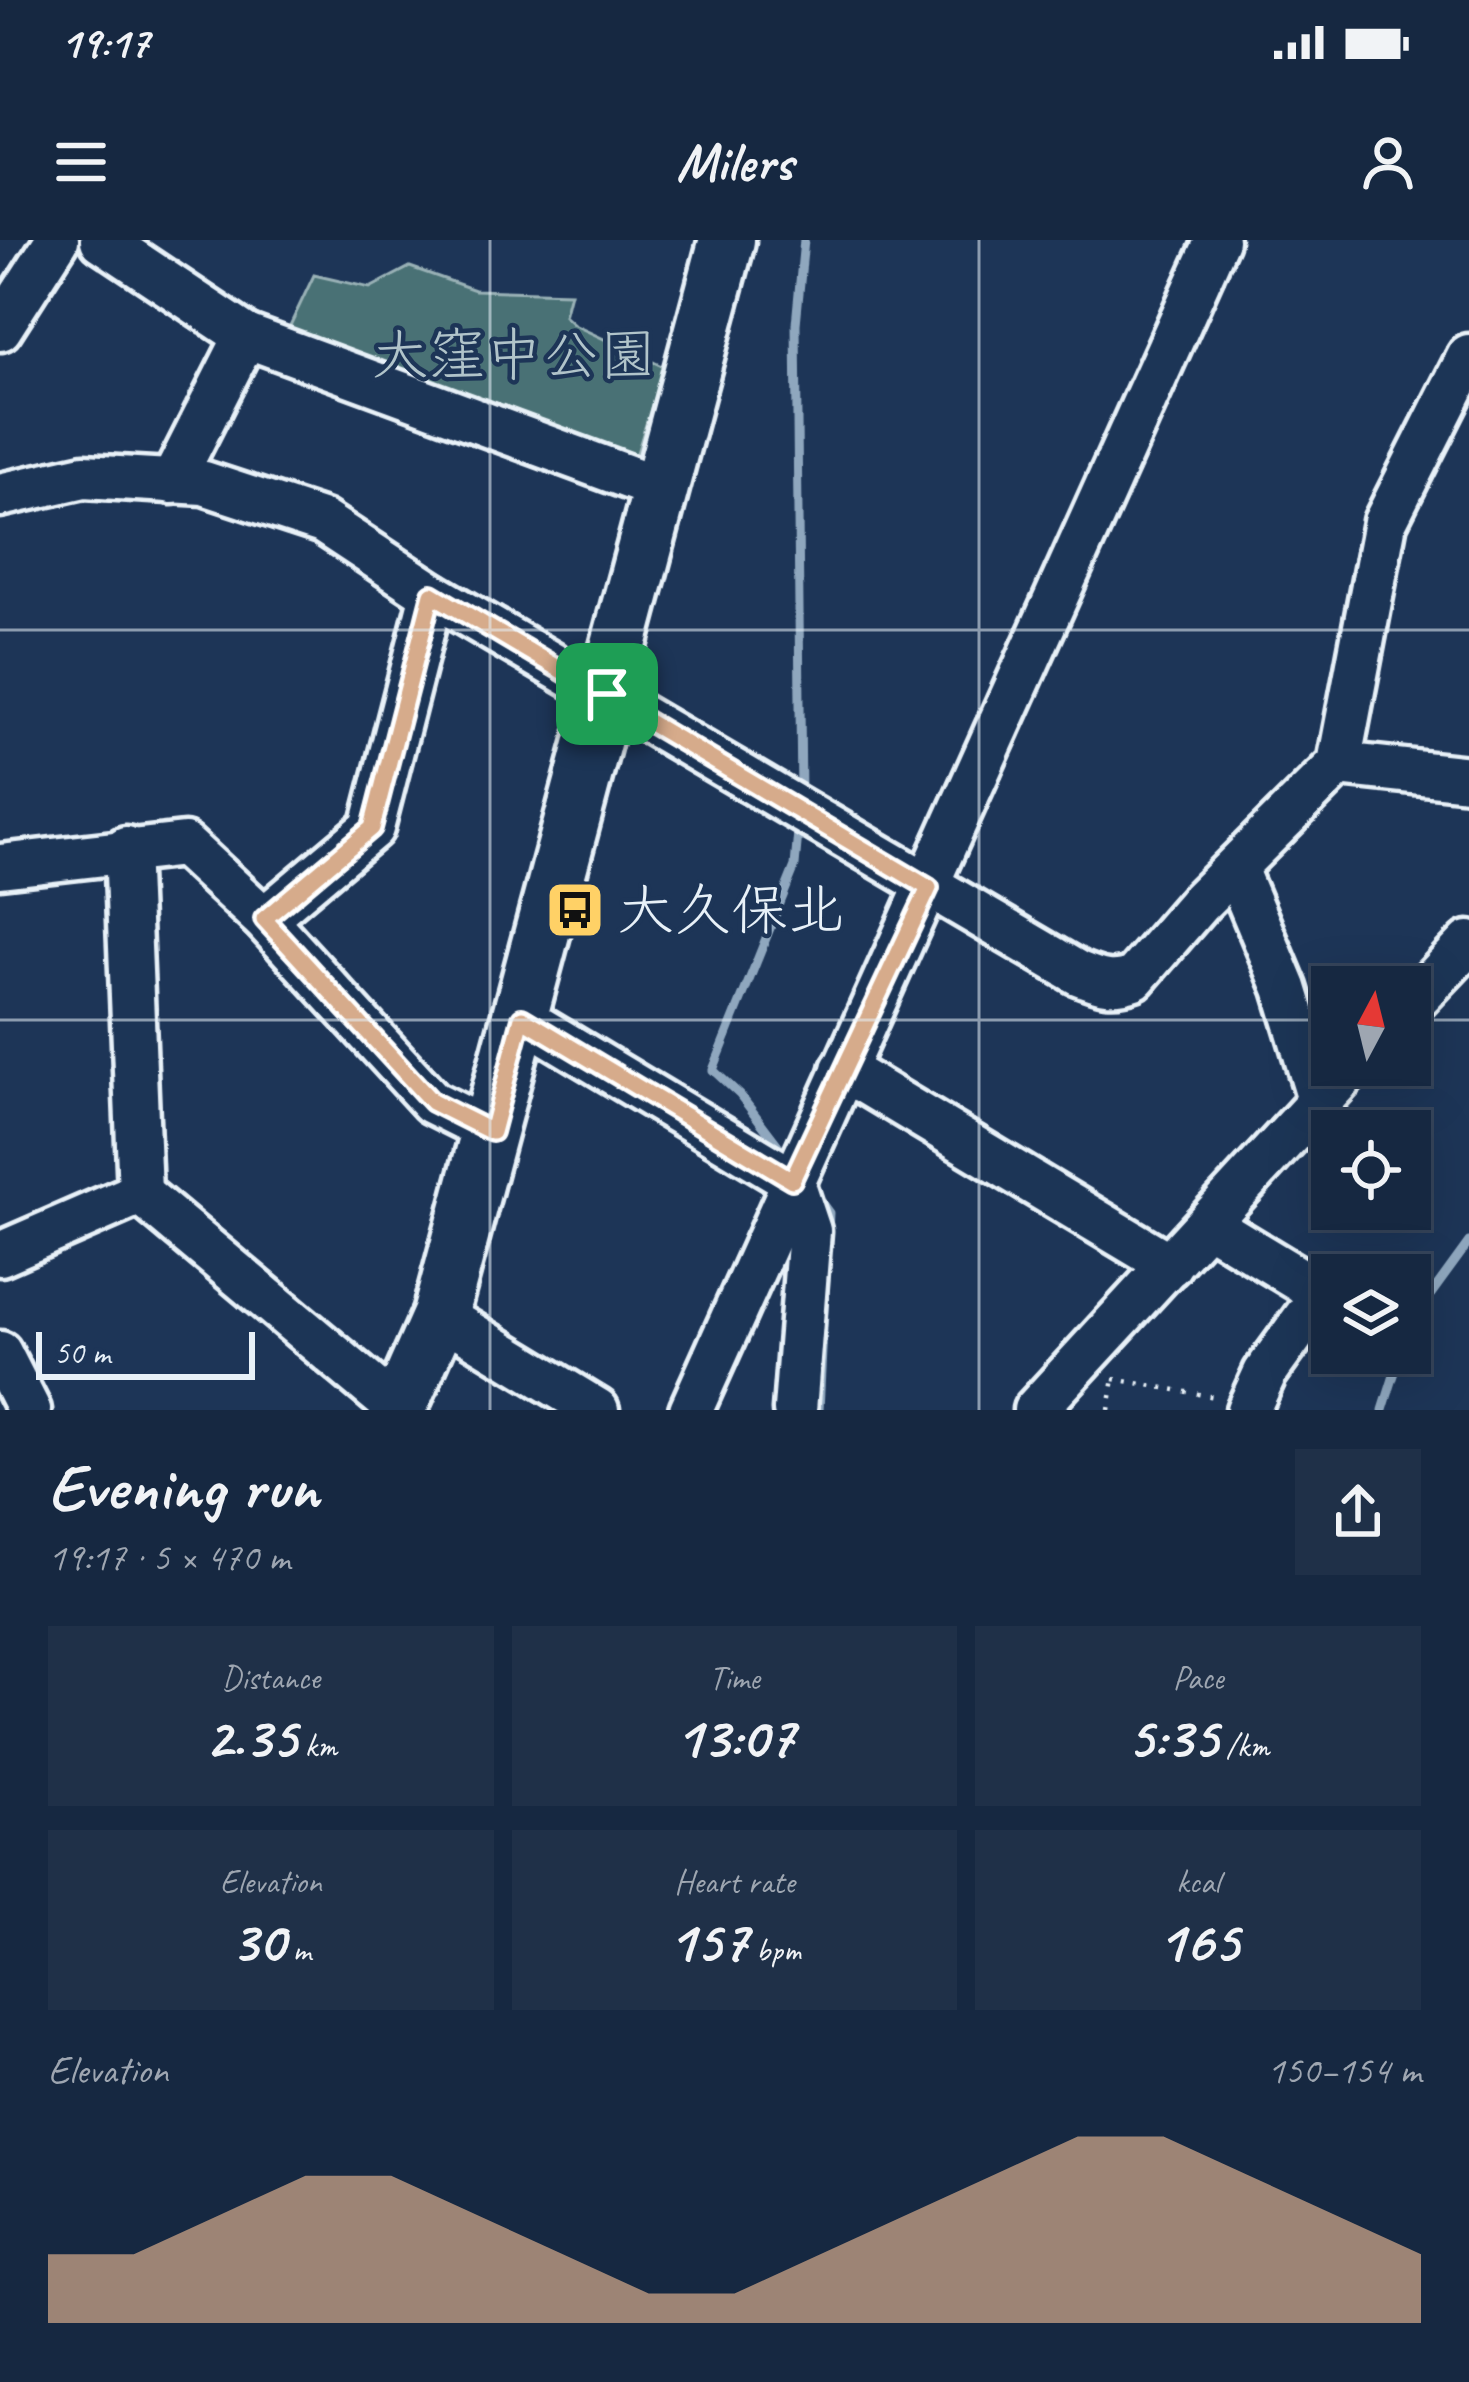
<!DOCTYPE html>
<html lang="en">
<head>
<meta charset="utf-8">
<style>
  body { margin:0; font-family:Caveat,"Klee One",sans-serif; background:#1f3048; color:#f1f3f6; height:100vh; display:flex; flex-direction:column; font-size:45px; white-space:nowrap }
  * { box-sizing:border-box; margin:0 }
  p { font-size:39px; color:#9ea6b1 }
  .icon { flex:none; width:66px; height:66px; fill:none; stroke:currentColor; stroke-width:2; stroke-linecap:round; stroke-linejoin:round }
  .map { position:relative; height:1170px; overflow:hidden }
  .sheet { display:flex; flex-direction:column; background:#162841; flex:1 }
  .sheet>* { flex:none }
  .needle { width:78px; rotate:7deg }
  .fabs { position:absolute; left:1311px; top:726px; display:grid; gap:24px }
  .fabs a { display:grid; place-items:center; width:120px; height:120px; border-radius:0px; background:#162841; box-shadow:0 12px 48px #0002,0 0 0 3px #35445a; font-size:60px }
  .scale { position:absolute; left:36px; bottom:30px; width:219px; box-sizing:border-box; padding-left:12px; border:6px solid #e8f1f8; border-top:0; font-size:33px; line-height:42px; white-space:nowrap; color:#e8f1f8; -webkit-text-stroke:9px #1d3557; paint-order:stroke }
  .pin { position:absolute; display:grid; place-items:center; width:102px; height:102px; color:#fff; margin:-51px; border-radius:24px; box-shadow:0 6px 18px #0006 }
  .round { display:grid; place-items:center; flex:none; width:126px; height:126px; border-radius:0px; background:#1f3048 }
  .headline { display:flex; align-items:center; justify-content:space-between; height:204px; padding:0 48px }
  h1 { font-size:66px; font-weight:600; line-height:90px }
  .figures { display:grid; grid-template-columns:repeat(3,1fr); gap:18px; height:204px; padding:12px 48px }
  .figures div { display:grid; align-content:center; border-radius:0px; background:#1f3048; text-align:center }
  .figures b { font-size:60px; font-weight:600 }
  .figures small { font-size:33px; font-weight:400 }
  .figures p { font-size:33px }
  .chart { height:336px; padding:24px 48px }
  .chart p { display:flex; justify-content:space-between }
  .chart svg { width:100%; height:216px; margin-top:12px; fill:#d6ab8b; opacity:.7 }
  .status { display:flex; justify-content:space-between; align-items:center; height:84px; padding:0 60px; background:#162841; direction:ltr }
  .status svg { height:33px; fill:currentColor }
  header { display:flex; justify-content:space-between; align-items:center; height:156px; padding:0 48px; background:#162841; font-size:54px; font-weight:600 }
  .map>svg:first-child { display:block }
  .green { fill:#4a7174; stroke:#99b1b6; stroke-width:3 }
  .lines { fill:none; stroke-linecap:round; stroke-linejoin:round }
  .stream { stroke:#8fa7be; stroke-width:9 }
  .minor-casing { stroke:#e8f1f8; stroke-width:51 }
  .major-casing { stroke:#e8f1f8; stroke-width:63 }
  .path { stroke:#e8f1f8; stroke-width:4.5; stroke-dasharray:3 9; stroke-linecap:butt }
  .minor { stroke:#1d3557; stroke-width:42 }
  .major { stroke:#1d3557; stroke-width:54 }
  .route-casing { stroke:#fff; stroke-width:24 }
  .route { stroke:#d6ab8b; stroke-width:15 }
  .grid { fill:none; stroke:#e8f1f8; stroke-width:3; stroke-opacity:0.55 }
  .labels { text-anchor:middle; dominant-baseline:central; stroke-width:9; stroke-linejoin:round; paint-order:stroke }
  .park-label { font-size:57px; fill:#b1c4ca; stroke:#1d3557 }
  .poi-label { font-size:57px; fill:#e8f1f8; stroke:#1d3557; text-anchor:start }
</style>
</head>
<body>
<div class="status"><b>19:17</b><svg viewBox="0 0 49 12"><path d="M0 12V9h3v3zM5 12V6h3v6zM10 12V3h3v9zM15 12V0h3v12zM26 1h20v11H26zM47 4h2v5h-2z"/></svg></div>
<header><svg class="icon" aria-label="menu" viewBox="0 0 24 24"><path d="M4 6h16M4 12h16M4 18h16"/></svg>Milers<svg class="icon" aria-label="person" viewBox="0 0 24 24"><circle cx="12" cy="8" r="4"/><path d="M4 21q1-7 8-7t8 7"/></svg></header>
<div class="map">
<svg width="1469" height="1170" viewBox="0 0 1469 1170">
  <rect width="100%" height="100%" fill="#1d3557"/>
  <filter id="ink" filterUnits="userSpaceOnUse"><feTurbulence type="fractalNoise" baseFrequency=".00833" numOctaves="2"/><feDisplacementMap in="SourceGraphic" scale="24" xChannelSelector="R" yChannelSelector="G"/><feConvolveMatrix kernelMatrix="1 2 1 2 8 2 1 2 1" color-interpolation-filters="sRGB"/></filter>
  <g filter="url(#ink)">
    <polygon class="green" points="410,27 475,50 570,53 564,76 574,85 664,127 636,216 620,220 287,92 314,35 370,48"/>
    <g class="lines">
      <g class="stream">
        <polyline points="801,558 796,84 804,0"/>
        <polyline points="787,917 740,855 713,830 795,626 799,581"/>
        <polyline points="815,954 829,973 819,1170"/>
        <polyline points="1410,1083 1469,1002"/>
        <polyline points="1383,1170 1401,1113"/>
      </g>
      <defs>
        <g id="minor">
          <polyline points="102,0 246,96"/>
          <polyline points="0,89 57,0"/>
          <polyline points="172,242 246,96 661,249"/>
          <path d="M0 255 84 236 204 243 323 282 432 354 1078 733C1100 742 1112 746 1134 738L1199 663 1339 524 1385 282 1469 116"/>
          <polyline points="1339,524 1469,538"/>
          <polyline points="126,608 140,953"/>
          <polyline points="0,626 184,605 264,679 432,862 492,892"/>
          <polyline points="1235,628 1285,748 1319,860"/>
          <polyline points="264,679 372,588 432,354"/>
          <polyline points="1410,765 1469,703"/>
          <polyline points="522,778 792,940 809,991 795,1170"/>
          <polyline points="843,829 1170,1025"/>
          <polyline points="1208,984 1302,1041 1311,1049 1315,1064 1265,1133 1248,1170"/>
          <polyline points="0,1014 140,953 398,1169"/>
          <polyline points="440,1075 597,1170"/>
          <polyline points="0,1113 29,1170"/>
          <polyline points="691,1170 1217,0"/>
          <polyline points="1035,1170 1353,825"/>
        </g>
        <polyline id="major" points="398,1170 440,1075 727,0"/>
      </defs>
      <use href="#minor" class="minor-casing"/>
      <use href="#major" class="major-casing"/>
      <g class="path">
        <polyline points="1114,1139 1215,1157"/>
        <polyline points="1109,1170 1114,1138"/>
      </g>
      <use href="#minor" class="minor"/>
      <use href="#major" class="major"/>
    </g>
  </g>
  <g class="lines" filter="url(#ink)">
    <defs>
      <polygon id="route" points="432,354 929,648 792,940 522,778 492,892 432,862 264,679 372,588"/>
    </defs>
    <use href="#route" class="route-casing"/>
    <use href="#route" class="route"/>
  </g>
  <path class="grid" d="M490 0V1170M979 0V1170M0 390H1469M0 780H1332M1410 780H1469"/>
  <defs>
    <symbol id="bus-square" viewBox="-11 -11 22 22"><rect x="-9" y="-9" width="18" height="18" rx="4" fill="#ffd166" stroke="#1d3557"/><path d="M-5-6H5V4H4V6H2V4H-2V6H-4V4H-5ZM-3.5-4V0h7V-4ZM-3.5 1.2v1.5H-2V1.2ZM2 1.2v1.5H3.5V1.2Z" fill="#111"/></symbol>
  </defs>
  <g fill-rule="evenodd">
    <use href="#bus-square" x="542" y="637" width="66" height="66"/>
  </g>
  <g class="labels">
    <g class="park-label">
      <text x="514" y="115">大窪中公園</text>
    </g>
    <g class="poi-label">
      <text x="617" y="670">大久保北</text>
    </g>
  </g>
</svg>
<div class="fabs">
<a><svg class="needle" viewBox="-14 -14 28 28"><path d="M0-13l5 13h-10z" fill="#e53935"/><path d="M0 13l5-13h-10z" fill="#9ea6b1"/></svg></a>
<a><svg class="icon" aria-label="locate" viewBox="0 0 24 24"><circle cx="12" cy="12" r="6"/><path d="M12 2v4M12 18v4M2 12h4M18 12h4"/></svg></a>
<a><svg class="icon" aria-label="layers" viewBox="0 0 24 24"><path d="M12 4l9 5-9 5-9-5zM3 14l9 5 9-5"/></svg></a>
</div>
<div class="scale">50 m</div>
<div class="pin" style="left:607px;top:454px;background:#1e9e55"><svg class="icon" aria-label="arrive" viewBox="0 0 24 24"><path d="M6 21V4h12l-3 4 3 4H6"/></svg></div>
</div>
<section class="sheet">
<div class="headline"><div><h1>Evening run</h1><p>19:17 · 5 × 470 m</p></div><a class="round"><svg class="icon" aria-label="share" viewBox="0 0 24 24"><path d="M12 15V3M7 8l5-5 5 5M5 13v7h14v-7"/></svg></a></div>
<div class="figures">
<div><p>Distance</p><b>2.35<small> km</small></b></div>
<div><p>Time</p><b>13:07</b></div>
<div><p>Pace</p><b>5:35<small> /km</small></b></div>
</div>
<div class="figures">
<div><p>Elevation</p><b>30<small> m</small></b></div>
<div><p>Heart rate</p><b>157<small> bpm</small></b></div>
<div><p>kcal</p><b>165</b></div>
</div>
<div class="chart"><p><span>Elevation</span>150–154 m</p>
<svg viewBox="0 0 160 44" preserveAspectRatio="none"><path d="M0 44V30L10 30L20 22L30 14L40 14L50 22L60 30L70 38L80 38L90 30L100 22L110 14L120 6L130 6L140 14L150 22L160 30V44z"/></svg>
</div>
</section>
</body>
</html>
